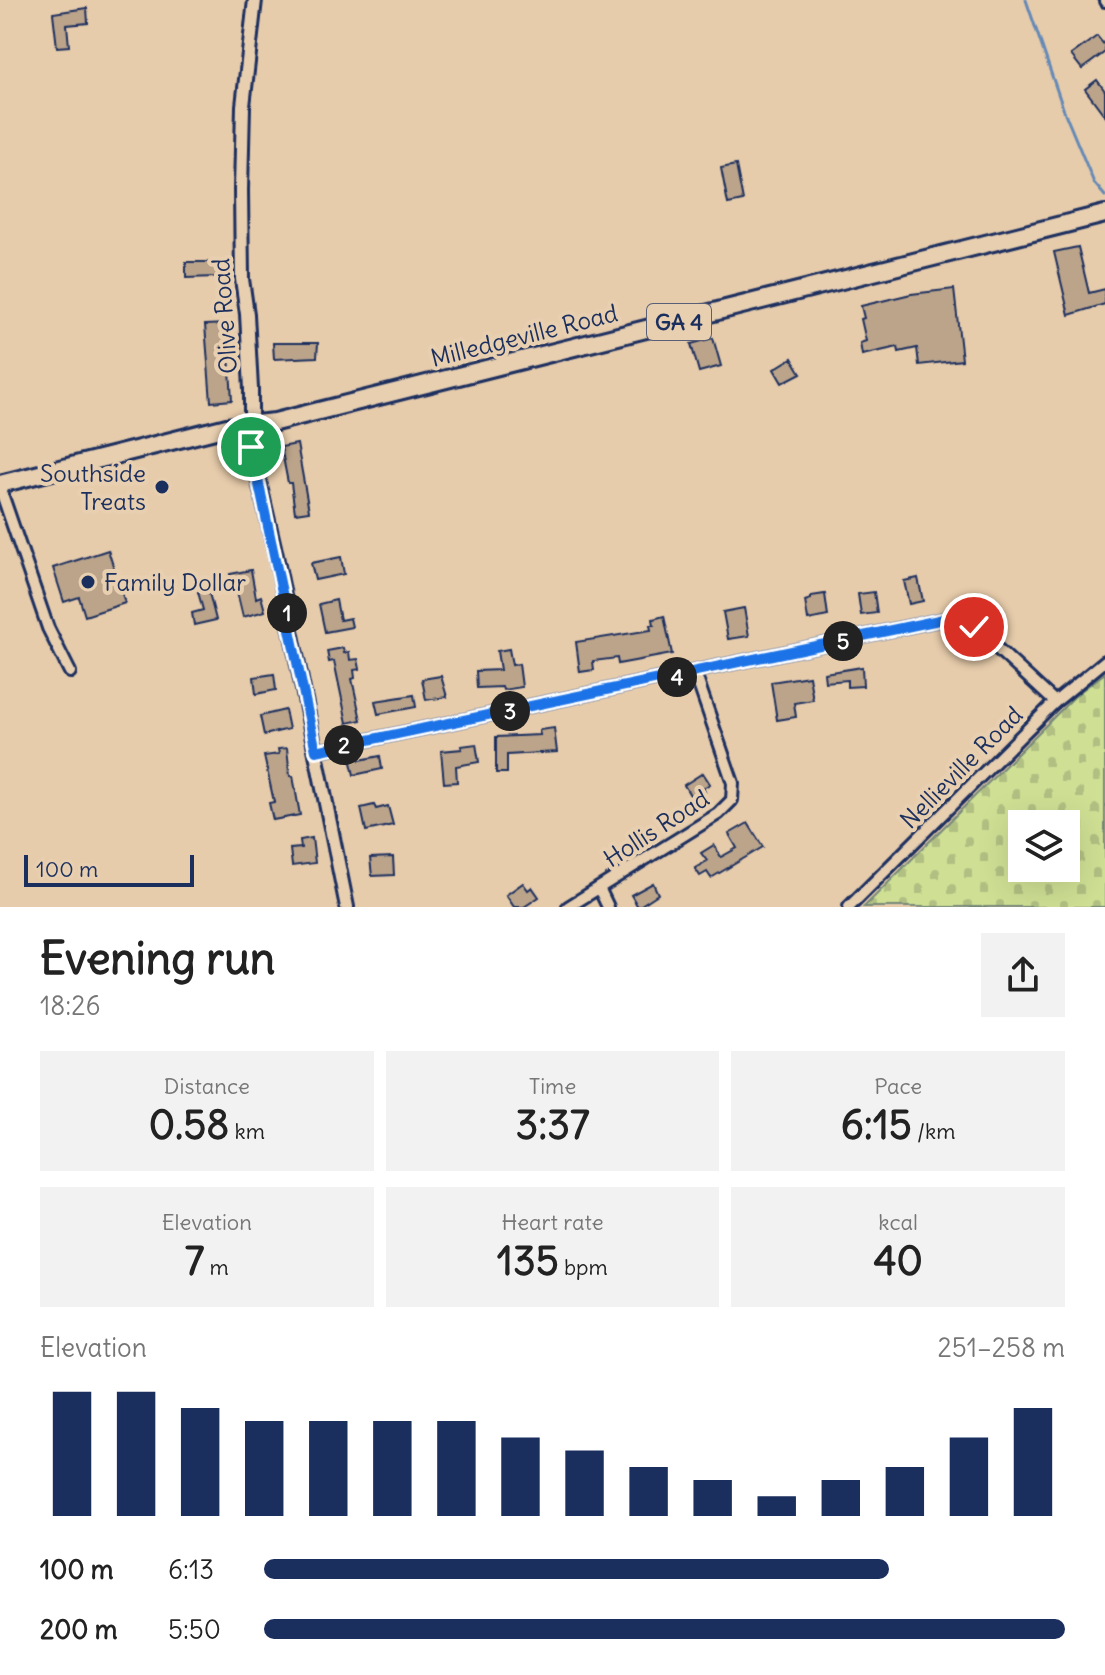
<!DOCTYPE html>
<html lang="en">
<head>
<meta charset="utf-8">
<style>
  body { margin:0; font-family:Delius,sans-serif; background:#f2f2f2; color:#222; height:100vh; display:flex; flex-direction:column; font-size:30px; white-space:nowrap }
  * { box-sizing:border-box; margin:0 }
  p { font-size:26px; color:#767676 }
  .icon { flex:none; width:44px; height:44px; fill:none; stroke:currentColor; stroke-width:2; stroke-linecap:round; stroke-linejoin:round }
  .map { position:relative; height:907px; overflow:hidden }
  .panel { display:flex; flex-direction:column; background:#fff; flex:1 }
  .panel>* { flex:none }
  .buttons { position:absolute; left:1008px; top:810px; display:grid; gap:16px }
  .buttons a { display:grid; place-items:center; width:72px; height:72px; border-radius:0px; background:#fff; box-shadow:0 8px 32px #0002; font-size:40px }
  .scale { position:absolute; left:24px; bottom:20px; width:170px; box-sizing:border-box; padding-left:8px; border:4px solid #1b2f5e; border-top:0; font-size:22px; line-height:28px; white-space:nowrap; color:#1b2f5e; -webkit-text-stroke:6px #e8cfb0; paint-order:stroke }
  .pin { position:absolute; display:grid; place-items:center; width:68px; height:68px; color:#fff; margin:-34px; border:4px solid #fff; border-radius:50%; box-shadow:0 2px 8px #0007 }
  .km { position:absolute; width:40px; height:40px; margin:-20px; border-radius:50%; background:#222; color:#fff; font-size:22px; line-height:40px; text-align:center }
  .round { display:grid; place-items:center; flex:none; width:84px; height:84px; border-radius:0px; background:#f2f2f2 }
  .overview { display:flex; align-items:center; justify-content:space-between; height:136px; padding:0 40px }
  h1 { font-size:44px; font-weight:700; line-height:60px }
  .metrics { display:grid; grid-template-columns:repeat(3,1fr); gap:12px; height:136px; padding:8px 40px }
  .metrics div { display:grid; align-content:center; border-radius:0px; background:#f2f2f2; text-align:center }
  .metrics b { font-size:40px; font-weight:700 }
  .metrics small { font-size:22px; font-weight:400 }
  .metrics p { font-size:22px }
  .chart { height:224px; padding:16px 40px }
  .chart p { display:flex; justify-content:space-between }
  .chart svg { width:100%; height:144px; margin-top:8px; stroke:#1b2f5e; stroke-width:6 }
  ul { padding:0 40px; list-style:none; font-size:26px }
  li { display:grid; grid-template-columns:128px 96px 1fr; align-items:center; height:60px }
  li i { height:20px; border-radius:10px; background:#1b2f5e }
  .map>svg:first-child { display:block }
  .cemetery { fill:url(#cemetery-stones); stroke:#758879; stroke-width:2; fill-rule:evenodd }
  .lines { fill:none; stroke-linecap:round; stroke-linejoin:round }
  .stream { stroke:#6589b6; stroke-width:3 }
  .building { fill:#bba48a; stroke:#1b2f5e; stroke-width:2 }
  .minor-casing { stroke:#1b2f5e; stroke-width:16 }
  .tertiary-casing { stroke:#1b2f5e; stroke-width:18 }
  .primary-casing { stroke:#1b2f5e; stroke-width:22 }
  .minor { stroke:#e8cfb0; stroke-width:10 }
  .tertiary { stroke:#e8cfb0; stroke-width:12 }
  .primary { stroke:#e8cfb0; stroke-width:16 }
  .route-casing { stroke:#fff; stroke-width:16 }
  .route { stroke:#1a73e8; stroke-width:10 }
  .poi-dot { fill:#1b2f5e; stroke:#e8cfb0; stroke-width:3 }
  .labels { text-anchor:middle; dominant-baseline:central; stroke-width:8; stroke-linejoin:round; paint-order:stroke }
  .shield { fill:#e8cfb0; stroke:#585f77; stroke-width:2 }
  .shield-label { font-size:22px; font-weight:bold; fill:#1b2f5e }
  .street-label { font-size:24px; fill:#1b2f5e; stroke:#e8cfb0 }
  .poi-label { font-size:24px; fill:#1b2f5e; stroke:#e8cfb0; text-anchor:end }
</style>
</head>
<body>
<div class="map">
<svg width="1105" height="907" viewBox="0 0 1105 907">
  <defs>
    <pattern id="cemetery-stones" width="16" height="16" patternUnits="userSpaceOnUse" patternTransform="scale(2)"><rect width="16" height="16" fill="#cfe094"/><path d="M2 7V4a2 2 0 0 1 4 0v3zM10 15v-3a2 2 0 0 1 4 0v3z" fill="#b1c082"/></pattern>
  </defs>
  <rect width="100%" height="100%" fill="#e7ccab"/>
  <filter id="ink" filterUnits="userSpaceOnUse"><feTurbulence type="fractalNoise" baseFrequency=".0125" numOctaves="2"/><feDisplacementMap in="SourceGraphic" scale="16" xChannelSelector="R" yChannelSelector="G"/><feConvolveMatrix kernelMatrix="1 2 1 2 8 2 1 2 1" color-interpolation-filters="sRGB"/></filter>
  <g filter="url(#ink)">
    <path class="cemetery" d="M1105 673V907H864L1077 694ZM1022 824H1066V868H1022Z"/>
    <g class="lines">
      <polyline class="stream" points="1026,0 1064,111 1094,183 1105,196"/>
    </g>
    <g class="building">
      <polygon points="87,8 88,23 67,25 69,46 57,47 53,13"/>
      <polygon points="1097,36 1105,46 1105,52 1082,69 1071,55"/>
      <polygon points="1097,80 1105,91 1105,116 1085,89"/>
      <polygon points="736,165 743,201 728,204 721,168"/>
      <polygon points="1078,247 1089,293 1105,289 1105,304 1069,315 1054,252"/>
      <polygon points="186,262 217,262 217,277 186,278"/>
      <polygon points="954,289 962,360 919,365 917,348 899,352 898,347 862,355 860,343 866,341 861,319 864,318 861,306 911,294"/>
      <polygon points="227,324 232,400 211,402 205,325"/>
      <polygon points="713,338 721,366 699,372 691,344"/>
      <polygon points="273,343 318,343 317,357 274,359"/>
      <polygon points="792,358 801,373 782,383 774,369"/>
      <polygon points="297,444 309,511 295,513 291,483 288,483 281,447"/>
      <polygon points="108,550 125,603 85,616 79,597 64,602 53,568"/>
      <polygon points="341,557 344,574 315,580 311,563"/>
      <polygon points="251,570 256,598 261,596 265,611 243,617 236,588 232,588 230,574"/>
      <polygon points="918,578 923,601 909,604 904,581"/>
      <polygon points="208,589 216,620 194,625 192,613 203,610 198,592"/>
      <polygon points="874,592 877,613 861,615 858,594"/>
      <polygon points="825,594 828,616 808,620 805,601 811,599 811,596"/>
      <polygon points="336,600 340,620 350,618 352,627 325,632 319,604"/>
      <polygon points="744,608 749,636 728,639 723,612"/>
      <polygon points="664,616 672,654 618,664 617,658 593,661 594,670 580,672 576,642 651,630 650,625 654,625 653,619"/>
      <polygon points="343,648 344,653 349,652 350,660 358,659 360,669 354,670 355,678 352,679 361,720 347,723 334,661 329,662 327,651"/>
      <polygon points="509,649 512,665 519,664 522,687 503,690 502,687 477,688 476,671 500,670 497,651"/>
      <polygon points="862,667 863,686 847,687 847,680 825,682 824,673"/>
      <polygon points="274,674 276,690 256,694 254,677"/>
      <polygon points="441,676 447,697 426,700 422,679"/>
      <polygon points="809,676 813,700 794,703 796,717 777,720 771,682"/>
      <polygon points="414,695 416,707 378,714 375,701"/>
      <polygon points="285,710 289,729 264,735 260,716"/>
      <polygon points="554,728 557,752 507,755 507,773 496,773 496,737 540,735 539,730"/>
      <polygon points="476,744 479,762 456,766 457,782 444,783 441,751 462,749 461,746"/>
      <polygon points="287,748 290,776 293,776 300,815 273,820 269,803 274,802 264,756 279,754 278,749"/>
      <polygon points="359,756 360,760 380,756 382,769 354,775 350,758"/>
      <polygon points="703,773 710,784 703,788 705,792 693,800 684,785"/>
      <polygon points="374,805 376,809 388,806 393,825 366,831 361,808"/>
      <polygon points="748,823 763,847 711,878 707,872 700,876 695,868 707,861 701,853 714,845 721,857 737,848 729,834"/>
      <polygon points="312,838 315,863 292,866 290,849 301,848 300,840"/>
      <polygon points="393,857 394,875 372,876 370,858"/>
      <polygon points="523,883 528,890 532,887 539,897 524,907 514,907 506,895"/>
      <polygon points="653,883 658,894 638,907 631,895"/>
    </g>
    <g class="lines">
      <defs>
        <g id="minor">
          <polyline points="1105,0 1105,1"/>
          <polyline points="0,488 48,628 70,672"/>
          <polyline points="316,751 944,619 974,627 1055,702"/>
          <polyline points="599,888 608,907"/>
          <polyline points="568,907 718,814 732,800 733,783 695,673"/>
          <polyline points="849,907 1055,702 1105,661"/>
        </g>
        <polyline id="tertiary" points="255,0 243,106 241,190 242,279 247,314 251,389 251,447 275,551 347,907"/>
        <polyline id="primary" points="0,484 227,427 275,422 1105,214"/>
      </defs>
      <use href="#minor" class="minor-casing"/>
      <use href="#tertiary" class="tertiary-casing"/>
      <use href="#primary" class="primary-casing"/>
      <use href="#minor" class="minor"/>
      <use href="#tertiary" class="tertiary"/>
      <use href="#primary" class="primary"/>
    </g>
  </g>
  <g class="lines" filter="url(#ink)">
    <defs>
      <polyline id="route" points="251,447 316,751 944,619 974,627"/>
    </defs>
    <use href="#route" class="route-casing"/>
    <use href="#route" class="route"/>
  </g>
  <g class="poi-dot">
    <circle cx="162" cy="487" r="8"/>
    <circle cx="88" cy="582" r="8"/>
  </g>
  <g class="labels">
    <rect class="shield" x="647" y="304" width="64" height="36" rx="6"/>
    <g class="shield-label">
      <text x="679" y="322">GA 4</text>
    </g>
    <g class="street-label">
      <text transform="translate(224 316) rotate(-94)">Olive Road</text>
      <text transform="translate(524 335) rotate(-14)">Milledgeville Road</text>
      <text transform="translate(961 767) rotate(-45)">Nellieville Road</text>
      <text transform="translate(656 828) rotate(-33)">Hollis Road</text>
    </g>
    <g class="poi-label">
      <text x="146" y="473">Southside<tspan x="146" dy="28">Treats</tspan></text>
      <text x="104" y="582" text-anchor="start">Family Dollar</text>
    </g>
  </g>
</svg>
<div class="buttons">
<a><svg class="icon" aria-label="layers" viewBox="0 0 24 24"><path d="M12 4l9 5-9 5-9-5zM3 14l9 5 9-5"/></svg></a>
</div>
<div class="scale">100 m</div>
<div class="pin" style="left:251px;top:447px;background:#1e9e55"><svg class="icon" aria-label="arrive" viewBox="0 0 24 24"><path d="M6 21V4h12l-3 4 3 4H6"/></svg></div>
<div class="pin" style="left:974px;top:627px;background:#d93025"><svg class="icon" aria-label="check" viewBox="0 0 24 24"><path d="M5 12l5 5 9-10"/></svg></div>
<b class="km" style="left:287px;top:613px">1</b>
<b class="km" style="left:344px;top:745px">2</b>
<b class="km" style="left:510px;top:711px">3</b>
<b class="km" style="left:677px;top:677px">4</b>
<b class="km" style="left:843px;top:641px">5</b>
</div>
<section class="panel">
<div class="overview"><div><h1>Evening run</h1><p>18:26</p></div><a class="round"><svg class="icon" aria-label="share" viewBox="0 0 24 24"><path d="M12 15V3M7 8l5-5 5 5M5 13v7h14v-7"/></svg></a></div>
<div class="metrics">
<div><p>Distance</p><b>0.58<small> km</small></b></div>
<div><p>Time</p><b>3:37</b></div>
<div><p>Pace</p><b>6:15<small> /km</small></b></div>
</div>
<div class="metrics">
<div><p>Elevation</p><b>7<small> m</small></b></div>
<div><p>Heart rate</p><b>135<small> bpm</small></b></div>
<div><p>kcal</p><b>40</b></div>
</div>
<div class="chart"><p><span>Elevation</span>251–258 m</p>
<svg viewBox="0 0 160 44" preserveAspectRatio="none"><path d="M5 44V6M15 44V6M25 44V11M35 44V15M45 44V15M55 44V15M65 44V15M75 44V20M85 44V24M95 44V29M105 44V33M115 44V38M125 44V33M135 44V29M145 44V20M155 44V11"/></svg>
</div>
<ul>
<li><b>100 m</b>6:13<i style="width:78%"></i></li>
<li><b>200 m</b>5:50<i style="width:100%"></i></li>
</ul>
</section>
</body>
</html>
